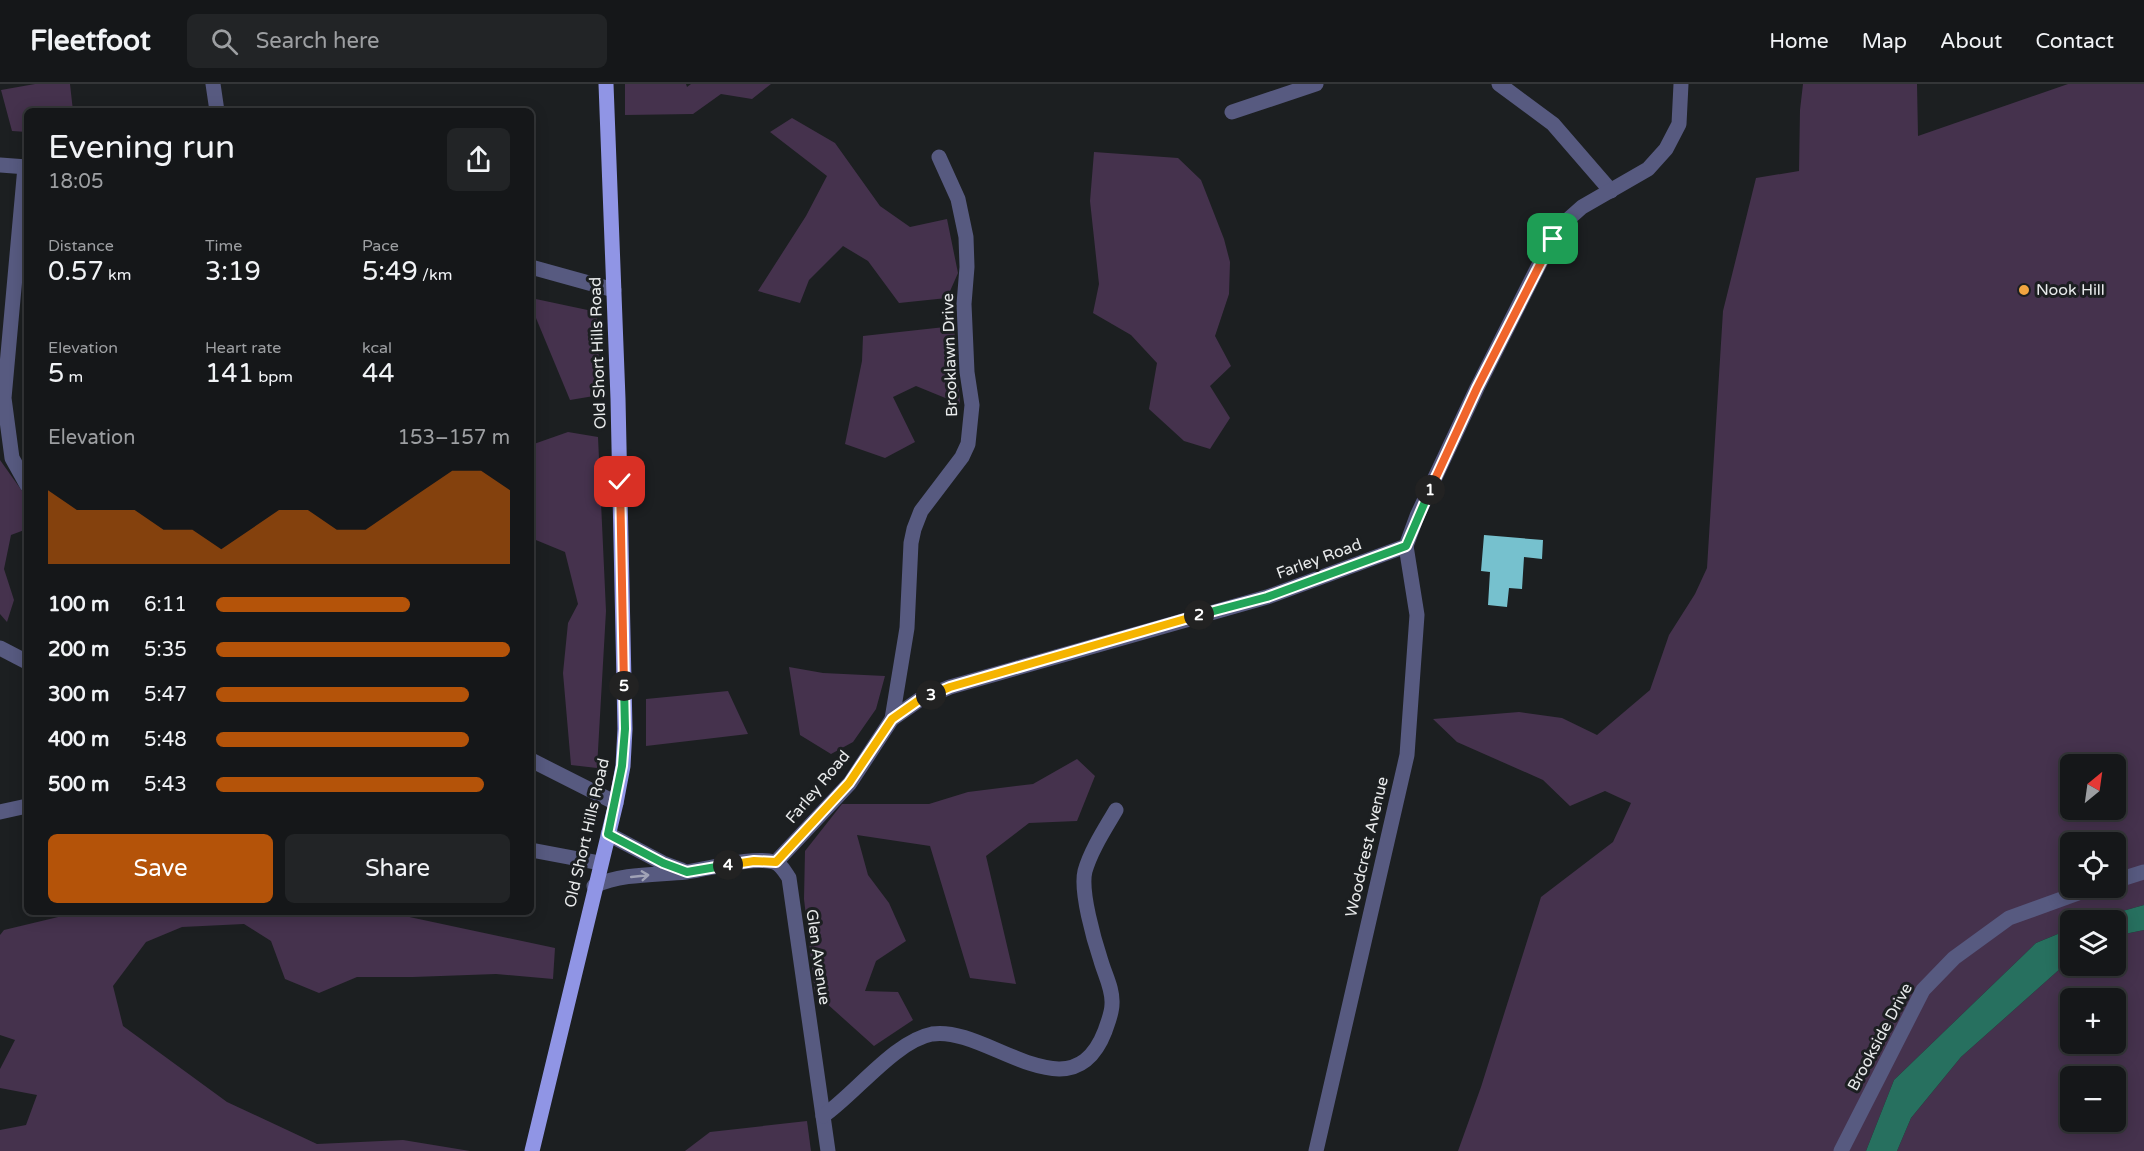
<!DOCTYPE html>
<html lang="en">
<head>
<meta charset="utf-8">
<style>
  body { margin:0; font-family:"Varela Round",sans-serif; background:#222426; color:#f1f3f6; height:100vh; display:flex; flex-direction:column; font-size:22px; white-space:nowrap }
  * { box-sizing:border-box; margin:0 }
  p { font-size:20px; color:#9d9fa2 }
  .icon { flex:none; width:33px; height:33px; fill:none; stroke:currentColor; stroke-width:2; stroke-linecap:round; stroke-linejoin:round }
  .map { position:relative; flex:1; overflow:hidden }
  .drawer { position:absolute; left:24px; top:24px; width:510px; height:807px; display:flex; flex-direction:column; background:#151719; border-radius:9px; box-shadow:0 3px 15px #0003,0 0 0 2px #343638 }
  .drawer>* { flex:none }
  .needle { width:39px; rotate:29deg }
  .buttons { position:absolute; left:2060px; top:670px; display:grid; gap:12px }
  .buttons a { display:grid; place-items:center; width:66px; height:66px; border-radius:9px; background:#151719; box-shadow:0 3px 15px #0003,0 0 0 2px #343638; font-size:30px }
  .pin { position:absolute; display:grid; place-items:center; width:51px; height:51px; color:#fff; margin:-26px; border-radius:12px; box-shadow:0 3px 9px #0006 }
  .km { position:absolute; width:30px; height:30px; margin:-15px; border-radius:50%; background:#222; color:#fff; font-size:16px; line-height:30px; text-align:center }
  .round { display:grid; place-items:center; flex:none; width:63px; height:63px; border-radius:9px; background:#222426 }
  .summary { display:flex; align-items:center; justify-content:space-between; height:102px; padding:0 24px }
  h1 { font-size:33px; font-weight:600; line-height:45px }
  .stats { display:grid; grid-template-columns:repeat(3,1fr); gap:9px; height:102px; padding:6px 24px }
  .stats div { display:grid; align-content:center }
  .stats b { font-size:26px; font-weight:600 }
  .stats small { font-size:16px; font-weight:400 }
  .stats p { font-size:16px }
  .chart { height:168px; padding:12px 24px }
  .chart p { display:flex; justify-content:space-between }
  .chart svg { width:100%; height:108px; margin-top:6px; fill:#b45309; opacity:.7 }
  .button { display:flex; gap:12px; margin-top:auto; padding:12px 24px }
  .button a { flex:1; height:69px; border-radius:9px; background:#b45309; color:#fff; font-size:24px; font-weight:600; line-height:69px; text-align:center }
  .button a+a { background:#222426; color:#f1f3f6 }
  ul { padding:0 24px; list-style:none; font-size:20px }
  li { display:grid; grid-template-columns:96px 72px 1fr; align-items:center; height:45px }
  li i { height:15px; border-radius:8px; background:#b45309 }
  header { display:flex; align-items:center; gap:36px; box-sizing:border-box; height:84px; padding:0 30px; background:#151719; border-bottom:2px solid #343638 }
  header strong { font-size:28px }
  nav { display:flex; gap:33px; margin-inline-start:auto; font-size:21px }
  .search { width:420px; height:54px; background:#222426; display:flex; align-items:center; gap:15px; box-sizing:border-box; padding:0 21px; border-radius:9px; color:#9d9fa2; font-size:22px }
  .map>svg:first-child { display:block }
  .green { fill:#45324d; fill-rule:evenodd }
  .water { fill:#27705f }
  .building { fill:#76c1ce }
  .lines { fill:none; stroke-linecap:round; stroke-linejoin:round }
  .minor { stroke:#575a80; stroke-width:15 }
  .primary { stroke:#9095e5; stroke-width:15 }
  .oneway { stroke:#a0a2b6 }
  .split-1-casing { stroke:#fff; stroke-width:12 }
  .split-2-casing { stroke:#fff; stroke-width:12 }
  .split-3-casing { stroke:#fff; stroke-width:12 }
  .split-4-casing { stroke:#fff; stroke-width:12 }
  .split-5-casing { stroke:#fff; stroke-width:12 }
  .split-6-casing { stroke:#fff; stroke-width:12 }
  .split-1 { stroke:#f0652b; stroke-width:8 }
  .split-2 { stroke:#22a559; stroke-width:8 }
  .split-3 { stroke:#f5b400; stroke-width:8 }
  .split-4 { stroke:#f5b400; stroke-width:8 }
  .split-5 { stroke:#22a559; stroke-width:8 }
  .split-6 { stroke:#f0652b; stroke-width:8 }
  .poi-dot { fill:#f1a540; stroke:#1c1f21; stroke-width:2 }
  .labels { text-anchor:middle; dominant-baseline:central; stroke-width:6; stroke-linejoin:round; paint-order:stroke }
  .poi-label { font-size:16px; fill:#e8eaeb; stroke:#1c1f21; text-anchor:start }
  .street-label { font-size:16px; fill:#e8eaeb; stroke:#1c1f21 }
</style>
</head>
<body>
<header>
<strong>Fleetfoot</strong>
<div class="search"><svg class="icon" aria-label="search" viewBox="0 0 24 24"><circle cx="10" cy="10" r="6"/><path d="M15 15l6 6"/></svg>Search here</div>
<nav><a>Home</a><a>Map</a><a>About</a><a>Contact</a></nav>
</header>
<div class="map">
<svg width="2144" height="1067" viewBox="0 0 2144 1067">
  <rect width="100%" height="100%" fill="#1c1f21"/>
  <g class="green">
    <polygon points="35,0 70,0 73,27 27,27 27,48 12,47 1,6"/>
    <polygon points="625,0 686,0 687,3 691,0 771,0 752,15 721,10 693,30 625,31"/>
    <path d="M1803 0H1917L1918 52 2068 0H2144V821L2087 837H2070V845L2036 859 1894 996 1866 1067H1458L1481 1003 1541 813 1613 758 1631 719 1605 707 1570 722 1543 696 1457 658 1433 635 1519 628 1562 634 1597 651 1650 606 1669 551 1695 510 1707 484 1723 227 1756 94 1799 87 1800 26ZM2070 681H2115V726H2070ZM2070 759H2115V804H2070Z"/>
    <polygon points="792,34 835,59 880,122 910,143 947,135 958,189 947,214 899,219 868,177 843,162 809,196 800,219 758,207 806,132 827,92 770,48"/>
    <polygon points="1094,68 1178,74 1201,96 1224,155 1230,178 1229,210 1215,252 1231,282 1210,302 1230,334 1210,365 1184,357 1149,325 1157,279 1131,251 1093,229 1099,200 1090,117"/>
    <polygon points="531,214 597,228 600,311 570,316 531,222"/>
    <polygon points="954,242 960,320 916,302 893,313 915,358 885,374 845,360 862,277 863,252"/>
    <polygon points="568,348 598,353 606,527 597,684 571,681 563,589 568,539 578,520 565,468 531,454 531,361"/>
    <polygon points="0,376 27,414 27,445 11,451 4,485 14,516 7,538 0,530"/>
    <polygon points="789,583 823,589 885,592 876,625 853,658 831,670 800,651"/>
    <polygon points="728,607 748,650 646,662 646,615"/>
    <polygon points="1077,675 1095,692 1077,737 1029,739 986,772 1016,900 970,894 930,762 857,751 868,791 889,819 906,857 876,877 865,907 898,908 913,936 874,962 815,909 804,815 805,767 842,720 929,720 968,708 1033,700"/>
    <polygon points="79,828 386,828 555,864 553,895 496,890 413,893 357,893 319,909 285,895 271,857 244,840 182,843 146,858 113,902 123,942 227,1018 317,1060 403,1056 470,1067 0,1067 0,1046 26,1041 37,1011 0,1004 0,985 15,956 0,951 0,851 4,846"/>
    <path d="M2144 846V1067H1897L1911 1034 1961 973 2070 876V882H2115V852ZM2070 915H2115V960H2070ZM2070 993H2115V1038H2070Z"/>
    <polygon points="807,1037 811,1067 685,1067 710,1048"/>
  </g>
  <g class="water">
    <polygon points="2144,821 2144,846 2115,852 2115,837 2087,837"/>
    <polygon points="2070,845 2070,876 1961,973 1911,1034 1897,1067 1866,1067 1894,996 2036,859"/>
  </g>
  <polygon class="building" points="1484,451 1543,456 1542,475 1524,473 1522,505 1509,504 1507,523 1488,521 1490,488 1481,487"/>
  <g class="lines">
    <g class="minor">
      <polyline points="213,0 217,27"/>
      <polyline points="1499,0 1553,40 1611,107"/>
      <polyline points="1232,28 1316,0"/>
      <polyline points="0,81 27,83"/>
      <polyline points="25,83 4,314 12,374 27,401"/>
      <polyline points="531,183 614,206"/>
      <polyline points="0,564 27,578"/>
      <polyline points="892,635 907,544 911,459 914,445 921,427 962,373 968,360 972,321 967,288 964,220 967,183 966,153 958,115 939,73"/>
      <polyline points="531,676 616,719"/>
      <polyline points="0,728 27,722"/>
      <polyline points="608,750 663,779 682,786"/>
      <polyline points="531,766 600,779"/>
      <polyline points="776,778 850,699 892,635 919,616 950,603 1267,513 1406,462 1417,432 1477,304 1550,159 1564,139 1582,123 1648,85 1666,65 1679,40 1681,0"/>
      <polyline points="2115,797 2144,788"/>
      <path d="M594 802C623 789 656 791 686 788 709 785 753 772 774 778 781 780 785 788 789 794L828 1067"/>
      <path d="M823 1032C855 1010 895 957 932 950 987 941 1071 1035 1105 947 1108 938 1112 929 1112 920 1113 905 1105 891 1101 877 1094 856 1080 807 1085 787 1091 766 1105 745 1116 726"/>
      <polyline points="1316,1067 1407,671 1417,531 1406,462"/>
      <polyline points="1841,1067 1923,906 1954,874 2009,834 2092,804"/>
    </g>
    <polyline class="primary" points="532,1067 616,719 623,682 625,645 618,315 606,0"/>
  </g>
  <defs><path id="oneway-shaft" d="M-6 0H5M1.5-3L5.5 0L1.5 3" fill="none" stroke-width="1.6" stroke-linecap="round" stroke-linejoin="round" transform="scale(1.5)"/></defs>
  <use class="oneway" href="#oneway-shaft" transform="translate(640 792) rotate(-6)"/>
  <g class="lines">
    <defs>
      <polyline id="split-1" points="1430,406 1477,304 1553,155"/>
      <polyline id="split-2" points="1199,531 1267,513 1406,462 1430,406"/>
      <polyline id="split-3" points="931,611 950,603 1199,531"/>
      <polyline id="split-4" points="728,781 754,777 776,778 849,699 892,635 919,616 931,611"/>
      <polyline id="split-5" points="624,602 625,645 622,682 608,750 663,779 687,788 728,781"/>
      <polyline id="split-6" points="620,398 624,602"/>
    </defs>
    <use href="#split-1" class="split-1-casing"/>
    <use href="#split-2" class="split-2-casing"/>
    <use href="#split-3" class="split-3-casing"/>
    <use href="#split-4" class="split-4-casing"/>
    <use href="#split-5" class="split-5-casing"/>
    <use href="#split-6" class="split-6-casing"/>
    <use href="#split-1" class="split-1"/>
    <use href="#split-2" class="split-2"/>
    <use href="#split-3" class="split-3"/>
    <use href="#split-4" class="split-4"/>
    <use href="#split-5" class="split-5"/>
    <use href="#split-6" class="split-6"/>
  </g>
  <circle class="poi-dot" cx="2024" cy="206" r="6"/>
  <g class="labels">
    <g class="poi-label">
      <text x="2036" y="206">Nook Hill</text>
    </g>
    <g class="street-label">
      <text transform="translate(598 269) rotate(-92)">Old Short Hills Road</text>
      <text transform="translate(950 271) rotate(-92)">Brooklawn Drive</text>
      <text transform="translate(1319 475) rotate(-20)">Farley Road</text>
      <text transform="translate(818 703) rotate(-50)">Farley Road</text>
      <text transform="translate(587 749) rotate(-77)">Old Short Hills Road</text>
      <text transform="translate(1367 763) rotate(-77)">Woodcrest Avenue</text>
      <text transform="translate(818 873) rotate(82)">Glen Avenue</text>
      <text transform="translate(1880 953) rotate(-62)">Brookside Drive</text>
    </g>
  </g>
</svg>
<div class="buttons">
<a><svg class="needle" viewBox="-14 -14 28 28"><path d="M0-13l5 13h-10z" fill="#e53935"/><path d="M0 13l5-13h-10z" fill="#9d9fa2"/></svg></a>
<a><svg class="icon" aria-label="locate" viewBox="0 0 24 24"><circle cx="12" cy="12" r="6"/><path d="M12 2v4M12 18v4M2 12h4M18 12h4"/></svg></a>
<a><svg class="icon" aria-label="layers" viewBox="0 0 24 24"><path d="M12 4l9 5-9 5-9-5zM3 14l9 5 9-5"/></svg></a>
<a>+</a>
<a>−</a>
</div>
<div class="pin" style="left:1553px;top:155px;background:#1e9e55"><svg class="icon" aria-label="arrive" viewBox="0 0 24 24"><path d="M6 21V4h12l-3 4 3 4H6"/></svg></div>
<div class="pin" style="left:620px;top:398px;background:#d93025"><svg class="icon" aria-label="check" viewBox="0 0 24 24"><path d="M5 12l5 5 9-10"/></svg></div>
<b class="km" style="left:1430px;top:406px">1</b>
<b class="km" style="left:1199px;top:531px">2</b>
<b class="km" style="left:931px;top:611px">3</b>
<b class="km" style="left:728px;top:781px">4</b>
<b class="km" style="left:624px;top:602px">5</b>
<section class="drawer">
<div class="summary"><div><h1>Evening run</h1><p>18:05</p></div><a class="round"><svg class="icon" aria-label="share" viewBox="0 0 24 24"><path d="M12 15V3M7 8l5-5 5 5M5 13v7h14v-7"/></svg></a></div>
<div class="stats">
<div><p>Distance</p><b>0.57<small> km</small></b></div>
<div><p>Time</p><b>3:19</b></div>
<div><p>Pace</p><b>5:49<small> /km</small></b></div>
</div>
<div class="stats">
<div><p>Elevation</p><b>5<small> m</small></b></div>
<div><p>Heart rate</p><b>141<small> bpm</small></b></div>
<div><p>kcal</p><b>44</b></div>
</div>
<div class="chart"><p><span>Elevation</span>153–157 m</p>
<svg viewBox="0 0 160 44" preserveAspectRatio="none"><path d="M0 44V14L10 22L20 22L30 22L40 30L50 30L60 38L70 30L80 22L90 22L100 30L110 30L120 22L130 14L140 6L150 6L160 14V44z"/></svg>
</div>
<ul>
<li><b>100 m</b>6:11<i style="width:66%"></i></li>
<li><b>200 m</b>5:35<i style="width:100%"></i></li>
<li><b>300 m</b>5:47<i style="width:86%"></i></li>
<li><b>400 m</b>5:48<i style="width:86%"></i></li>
<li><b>500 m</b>5:43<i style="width:91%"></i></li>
</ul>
<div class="button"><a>Save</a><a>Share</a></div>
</section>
</div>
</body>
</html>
